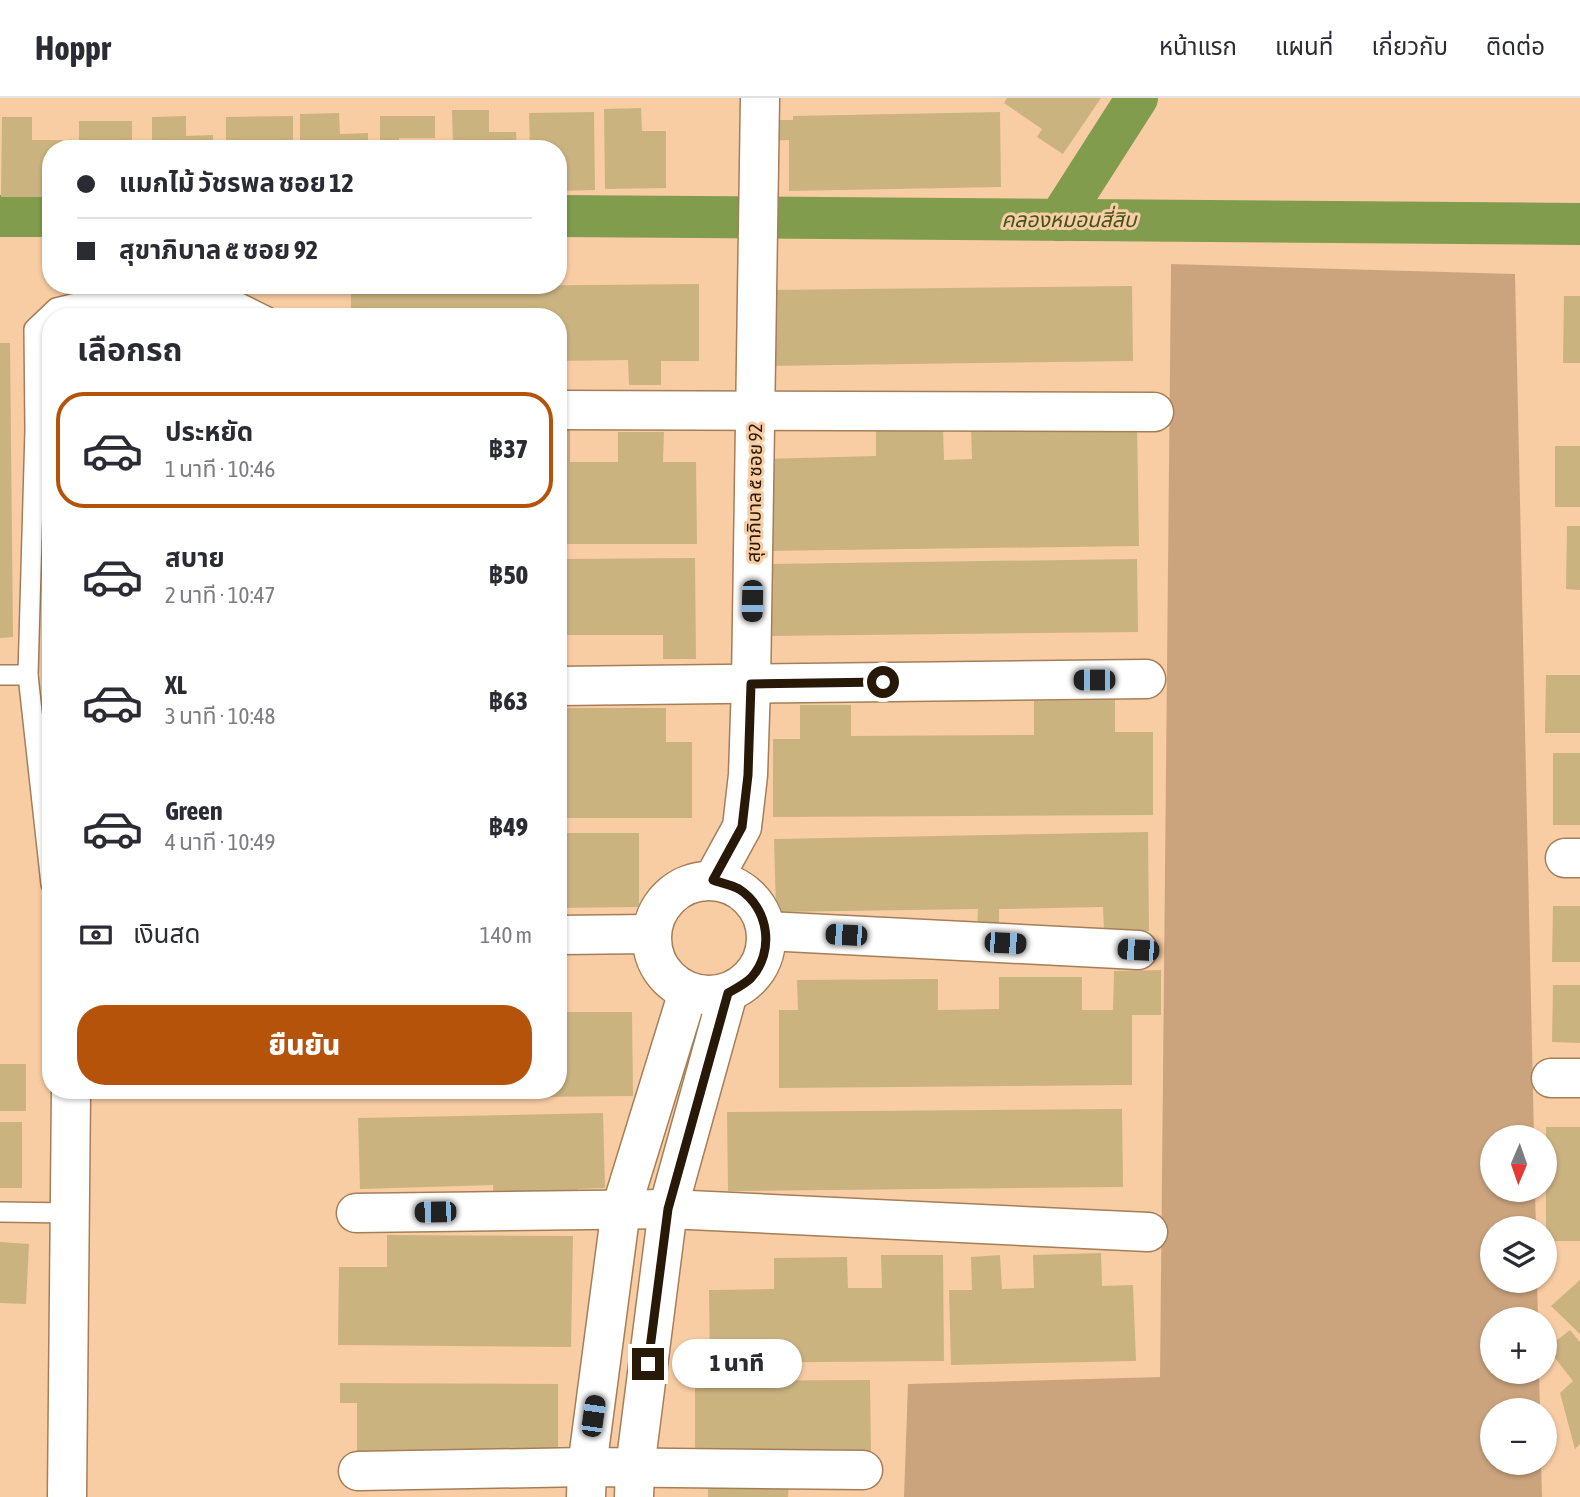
<!DOCTYPE html>
<html lang="th">
<head>
<meta charset="utf-8">
<style>
	body { margin:0; font-family:"Asap Condensed","Noto Sans Thai",sans-serif; background:#f2f2f3; color:#2b2b33; height:100vh; display:flex; flex-direction:column; font-size:26px; white-space:nowrap }
	* { box-sizing:border-box; margin:0 }
	p { font-size:23px; color:#7c7c81 }
	.icon { flex:none; width:38px; height:38px; fill:none; stroke:currentColor; stroke-width:2; stroke-linecap:round; stroke-linejoin:round }
	.map { position:relative; flex:1; overflow:hidden }
	.drawer { position:absolute; left:42px; top:210px; width:525px; height:791px; display:flex; flex-direction:column; background:#fff; border-radius:28px; box-shadow:0 2px 5px #0004 }
	.drawer>* { flex:none }
	.banner { position:absolute; left:42px; top:42px; width:525px; height:154px; border-radius:28px; box-shadow:0 2px 5px #0004; display:grid; align-content:center; height:154px; padding:0 35px; background:#fff }
	.needle { width:46px; rotate:182deg }
	.buttons { position:absolute; left:1480px; top:1027px; display:grid; gap:14px }
	.buttons a { display:grid; place-items:center; width:77px; height:77px; border-radius:50%; background:#fff; box-shadow:0 2px 5px #0004; font-size:35px }
	.end { position:absolute; width:32px; height:32px; margin:-16px; border:9px solid #271808; background:#fff; box-shadow:0 0 0 4px #fff }
	.from { border-radius:50% }
	.bubble { position:absolute; height:49px; border-radius:24px; background:#fff; box-shadow:0 2px 5px #0004; font-size:23px; font-weight:800; line-height:49px; text-align:center }
	.car { position:absolute; width:21px; height:42px; margin:-21px -10px; border-radius:9px; box-shadow:0 0 5px 2px #0007; background:linear-gradient(#222 24%,#8ab4d8 0 40%,#222 0 76%,#8ab4d8 0 86%,#222 0) }
	.banner b { display:flex; align-items:center; gap:24px; height:66px; font-size:26px }
	.banner b+b { border-top:2px solid #e1e1e2 }
	.banner i { width:18px; height:18px; background:#2b2b33 }
	ul { padding:0; list-style:none }
	li { display:flex; align-items:center; gap:21px; height:116px; margin:0 14px 10px; padding:0 21px; border:4px solid transparent; border-radius:28px }
	li div { flex:1 }
	li b { display:block; font-size:26px }
	li em { font-style:normal; font-weight:800 }
	li.current { border-color:#b45309 }
	li>.icon { width:63px; height:63px; stroke-width:1.5 }
	h2 { padding:0 35px; font-size:32px; line-height:84px }
	.pay { display:flex; align-items:center; gap:18px; height:77px; padding:0 35px; font-size:26px }
	.pay p { margin-inline-start:auto }
	.action { display:flex; gap:14px; margin-top:auto; padding:14px 35px }
	.action a { flex:1; height:80px; border-radius:28px; background:#b45309; color:#fff; font-size:28px; font-weight:800; line-height:80px; text-align:center }
	header { display:flex; align-items:center; gap:42px; box-sizing:border-box; height:98px; padding:0 35px; background:#fff; border-bottom:2px solid #e1e1e2 }
	header strong { font-size:33px }
	nav { display:flex; gap:38px; margin-inline-start:auto; font-size:24px }
	.map>svg:first-child { display:block }
</style>
</head>
<body>
<header>
<strong>Hoppr</strong>
<nav><a>หน้าแรก</a><a>แผนที่</a><a>เกี่ยวกับ</a><a>ติดต่อ</a></nav>
</header>
<div class="map">
<svg width="1580" height="1399" viewBox="0 0 1580 1399">
	<rect width="100%" height="100%" fill="#f8cda4"/>
	<!-- green -->
	<path fill="#cba47e" d="M 1171,166 L 1515,176 L 1534,1039 L 1493,1040 L 1493,1092 L 1535,1092 L 1536,1130 L 1493,1130 L 1493,1183 L 1537,1183 L 1538,1221 L 1493,1222 L 1493,1274 L 1539,1274 L 1540,1312 L 1493,1312 L 1493,1365 L 1541,1365 L 1542,1399 L 904,1399 L 908,1286 L 1160,1279 Z"/>
	<g fill="none" stroke-linecap="round" stroke-linejoin="round">
		<!-- canal -->
		<g stroke="#809c4c" stroke-width="42">
			<path d="M 0,118 L 51,118"/>
			<path d="M 558,118 L 1580,126"/>
			<path d="M 1059,122 L 1137,0"/>
		</g>
	</g>
	<!-- building -->
	<g fill="#cbb380">
		<path d="M 1007,0 L 1101,0 L 1063,56 L 1037,39 L 1042,31 L 1004,5 Z"/>
		<path d="M 641,10 L 642,33 L 666,33 L 666,90 L 605,91 L 604,11 Z"/>
		<path d="M 452,12 L 489,12 L 489,34 L 516,34 L 517,51 L 453,51 Z"/>
		<path d="M 594,14 L 595,92 L 558,93 L 558,51 L 530,51 L 529,15 Z"/>
		<path d="M 1000,14 L 1001,89 L 789,93 L 789,42 L 764,43 L 763,22 L 793,22 L 793,18 Z"/>
		<path d="M 339,15 L 340,36 L 368,35 L 368,51 L 300,51 L 300,16 Z"/>
		<path d="M 186,18 L 186,38 L 213,37 L 213,51 L 152,51 L 152,19 Z"/>
		<path d="M 293,18 L 293,51 L 226,51 L 226,19 Z"/>
		<path d="M 380,18 L 435,18 L 435,40 L 399,40 L 399,51 L 380,51 Z"/>
		<path d="M 2,19 L 32,19 L 32,42 L 62,42 L 62,51 L 51,51 L 51,99 L 1,99 Z"/>
		<path d="M 79,23 L 132,23 L 132,44 L 100,44 L 100,51 L 79,51 Z"/>
		<path d="M 699,186 L 699,263 L 661,263 L 661,287 L 629,287 L 628,262 L 558,263 L 558,219 L 351,219 L 351,189 Z"/>
		<path d="M 1132,188 L 1133,263 L 767,268 L 766,192 Z"/>
		<path d="M 1564,198 L 1580,198 L 1580,265 L 1563,265 Z"/>
		<path d="M 0,245 L 10,245 L 13,539 L 0,540 Z"/>
		<path d="M 1137,326 L 1139,448 L 764,453 L 763,361 L 876,358 L 876,331 L 943,330 L 944,362 L 972,361 L 971,329 Z"/>
		<path d="M 558,330 L 570,330 L 570,364 L 618,364 L 618,334 L 664,334 L 663,364 L 696,364 L 697,446 L 558,446 Z"/>
		<rect x="1555" y="348" width="25" height="61"/>
		<path d="M 1567,428 L 1580,428 L 1580,492 L 1566,491 Z"/>
		<path d="M 695,460 L 696,561 L 663,561 L 663,537 L 558,537 L 558,461 Z"/>
		<path d="M 1137,461 L 1138,534 L 770,538 L 769,466 Z"/>
		<path d="M 1546,577 L 1580,577 L 1580,635 L 1545,635 Z"/>
		<path d="M 1115,602 L 1115,634 L 1153,634 L 1153,717 L 773,719 L 773,641 L 800,641 L 800,607 L 851,607 L 851,638 L 1034,637 L 1034,603 Z"/>
		<path d="M 558,610 L 666,610 L 666,644 L 692,644 L 692,720 L 558,720 Z"/>
		<rect x="1553" y="655" width="27" height="72"/>
		<path d="M 1148,734 L 1149,833 L 1104,834 L 1103,809 L 999,811 L 999,831 L 977,832 L 978,811 L 776,814 L 774,741 Z"/>
		<path d="M 558,735 L 639,735 L 639,809 L 558,810 Z"/>
		<path d="M 1553,808 L 1580,808 L 1580,864 L 1552,864 Z"/>
		<path d="M 1161,872 L 1161,917 L 1132,917 L 1132,987 L 779,990 L 779,912 L 798,912 L 797,882 L 938,881 L 938,912 L 999,911 L 999,879 L 1082,879 L 1082,912 L 1113,912 L 1114,873 Z"/>
		<path d="M 1553,887 L 1580,887 L 1580,945 L 1552,944 Z"/>
		<path d="M 558,914 L 632,914 L 633,998 L 348,1001 L 348,992 L 558,992 Z"/>
		<rect x="0" y="966" width="26" height="47"/>
		<rect x="92" y="992" width="21" height="6"/>
		<path d="M 1122,1011 L 1123,1089 L 728,1093 L 727,1014 Z"/>
		<path d="M 603,1015 L 605,1090 L 577,1091 L 577,1109 L 494,1111 L 493,1087 L 360,1091 L 358,1020 Z"/>
		<rect x="0" y="1024" width="22" height="66"/>
		<rect x="1546" y="1029" width="34" height="114"/>
		<path d="M 387,1137 L 573,1138 L 571,1249 L 338,1247 L 339,1169 L 387,1169 Z"/>
		<path d="M 0,1144 L 29,1146 L 26,1206 L 0,1205 Z"/>
		<path d="M 1101,1155 L 1102,1188 L 1133,1187 L 1136,1263 L 951,1267 L 949,1192 L 972,1192 L 971,1159 L 1000,1157 L 1002,1191 L 1034,1190 L 1033,1157 Z"/>
		<path d="M 881,1157 L 943,1157 L 944,1263 L 710,1265 L 709,1192 L 774,1191 L 774,1160 L 847,1159 L 848,1190 L 882,1190 Z"/>
		<path d="M 1580,1182 L 1580,1236 L 1551,1208 Z"/>
		<path d="M 1570,1232 L 1580,1244 L 1580,1346 L 1575,1351 L 1560,1295 L 1573,1283 L 1547,1250 Z"/>
		<path d="M 870,1282 L 871,1356 L 695,1357 L 695,1283 Z"/>
		<path d="M 340,1285 L 558,1286 L 558,1360 L 357,1359 L 357,1305 L 340,1305 Z"/>
		<path d="M 708,1387 L 789,1388 L 788,1399 L 708,1399 Z"/>
	</g>
	<g fill="none" stroke-linecap="round" stroke-linejoin="round">
		<defs>
			<g id="service">
				<path d="M 0,577 L 28,577"/>
				<path d="M 51,786 L 28,577 L 35,332 L 34,231 L 56,210 L 89,202 L 166,201 L 238,204 L 268,219"/>
				<path d="M 0,1114 L 69,1115"/>
			</g>
			<g id="minor">
				<path d="M 558,312 L 1154,314"/>
				<path d="M 558,588 L 1146,581"/>
				<path d="M 1565,760 L 1580,760"/>
				<path d="M 713,782 L 742,729 L 748,677 L 751,586 L 760,0"/>
				<circle cx="709" cy="840" r="57"/>
				<path d="M 767,833 L 1138,852"/>
				<path d="M 558,837 L 651,836"/>
				<path d="M 1551,980 L 1580,980"/>
				<path d="M 356,1115 L 668,1111 L 1148,1134"/>
				<path d="M 358,1373 L 587,1369 L 863,1372"/>
				<path d="M 67,1399 L 71,992"/>
				<path d="M 586,1399 L 587,1369 L 621,1111 L 688,894"/>
				<path d="M 634,1399 L 635,1370 L 668,1111 L 728,895"/>
			</g>
		</defs>
		<!-- service casing -->
		<use href="#service" stroke="#a57e57" stroke-width="22"/>
		<!-- minor casing -->
		<use href="#minor" stroke="#a57e57" stroke-width="41"/>
		<!-- service -->
		<use href="#service" stroke="#fff" stroke-width="19"/>
		<!-- minor -->
		<use href="#minor" stroke="#fff" stroke-width="38"/>
	</g>
	<g fill="none" stroke-linecap="round" stroke-linejoin="round">
		<!-- route -->
		<path stroke="#271808" stroke-width="9" d="M 648,1266 L 668,1111 L 728,895 C 735,891 745,886 751,880 C 775,854 769,810 739,791 C 732,787 721,785 713,782 L 742,729 L 748,677 L 751,586 L 883,584"/>
	</g>
	<g text-anchor="middle" stroke-width="6" stroke-linejoin="round" paint-order="stroke">
		<!-- street labels -->
		<g font-size="19" fill="#271808" stroke="#f8cda4">
			<text transform="translate(754 395) rotate(-89)" y="7">สุขาภิบาล ๕ ซอย 92</text>
		</g>
		<!-- water labels -->
		<g font-size="21" font-style="italic" fill="#41541a" stroke="#f8cda4">
			<text x="1069" y="129">คลองหมอนสี่สิบ</text>
		</g>
	</g>
</svg>
<div class="buttons">
<a><svg class="needle" viewBox="-14 -14 28 28"><path d="M0-13l5 13h-10z" fill="#e53935"/><path d="M0 13l5-13h-10z" fill="#7c7c81"/></svg></a>
<a><svg class="icon" aria-label="layers" viewBox="0 0 24 24"><path d="M12 4l9 5-9 5-9-5zM3 14l9 5 9-5"/></svg></a>
<a>+</a>
<a>−</a>
</div>
<i class="end from" style="left:883px;top:584px"></i>
<i class="end" style="left:648px;top:1266px"></i>
<div class="bubble" style="left:672px;top:1241px;width:130px">1 นาที</div>
<i class="car" style="left:752px;top:503px;rotate:181deg"></i>
<i class="car" style="left:1094px;top:582px;rotate:270deg"></i>
<i class="car" style="left:846px;top:837px;rotate:273deg"></i>
<i class="car" style="left:1005px;top:845px;rotate:93deg"></i>
<i class="car" style="left:1138px;top:852px;rotate:273deg"></i>
<i class="car" style="left:435px;top:1114px;rotate:269deg"></i>
<i class="car" style="left:593px;top:1318px;rotate:8deg"></i>
<div class="banner">
<b><i class="from"></i>แมกไม้ วัชรพล ซอย 12</b>
<b><i></i>สุขาภิบาล ๕ ซอย 92</b>
</div>
<section class="drawer">
<h2>เลือกรถ</h2>
<ul>
<li class="current"><svg class="icon" aria-label="car" viewBox="0 0 24 24"><path d="M5 17H2v-5l4-1 3-4h7l3 4 3 1v5h-3M9 17h6M6 11h13"/><circle cx="7" cy="17" r="2"/><circle cx="17" cy="17" r="2"/></svg><div><b>ประหยัด</b><p>1 นาที · 10:46</p></div><em>฿37</em></li>
<li><svg class="icon" aria-label="car" viewBox="0 0 24 24"><path d="M5 17H2v-5l4-1 3-4h7l3 4 3 1v5h-3M9 17h6M6 11h13"/><circle cx="7" cy="17" r="2"/><circle cx="17" cy="17" r="2"/></svg><div><b>สบาย</b><p>2 นาที · 10:47</p></div><em>฿50</em></li>
<li><svg class="icon" aria-label="car" viewBox="0 0 24 24"><path d="M5 17H2v-5l4-1 3-4h7l3 4 3 1v5h-3M9 17h6M6 11h13"/><circle cx="7" cy="17" r="2"/><circle cx="17" cy="17" r="2"/></svg><div><b>XL</b><p>3 นาที · 10:48</p></div><em>฿63</em></li>
<li><svg class="icon" aria-label="car" viewBox="0 0 24 24"><path d="M5 17H2v-5l4-1 3-4h7l3 4 3 1v5h-3M9 17h6M6 11h13"/><circle cx="7" cy="17" r="2"/><circle cx="17" cy="17" r="2"/></svg><div><b>Green</b><p>4 นาที · 10:49</p></div><em>฿49</em></li>
</ul>
<div class="pay"><svg class="icon" aria-label="cash" viewBox="0 0 24 24"><path d="M3 7h18v10H3z"/><circle cx="12" cy="12" r="2"/></svg>เงินสด<p>140 m</p></div>
<div class="action"><a>ยืนยัน</a></div>
</section>
</div>
</body>
</html>
